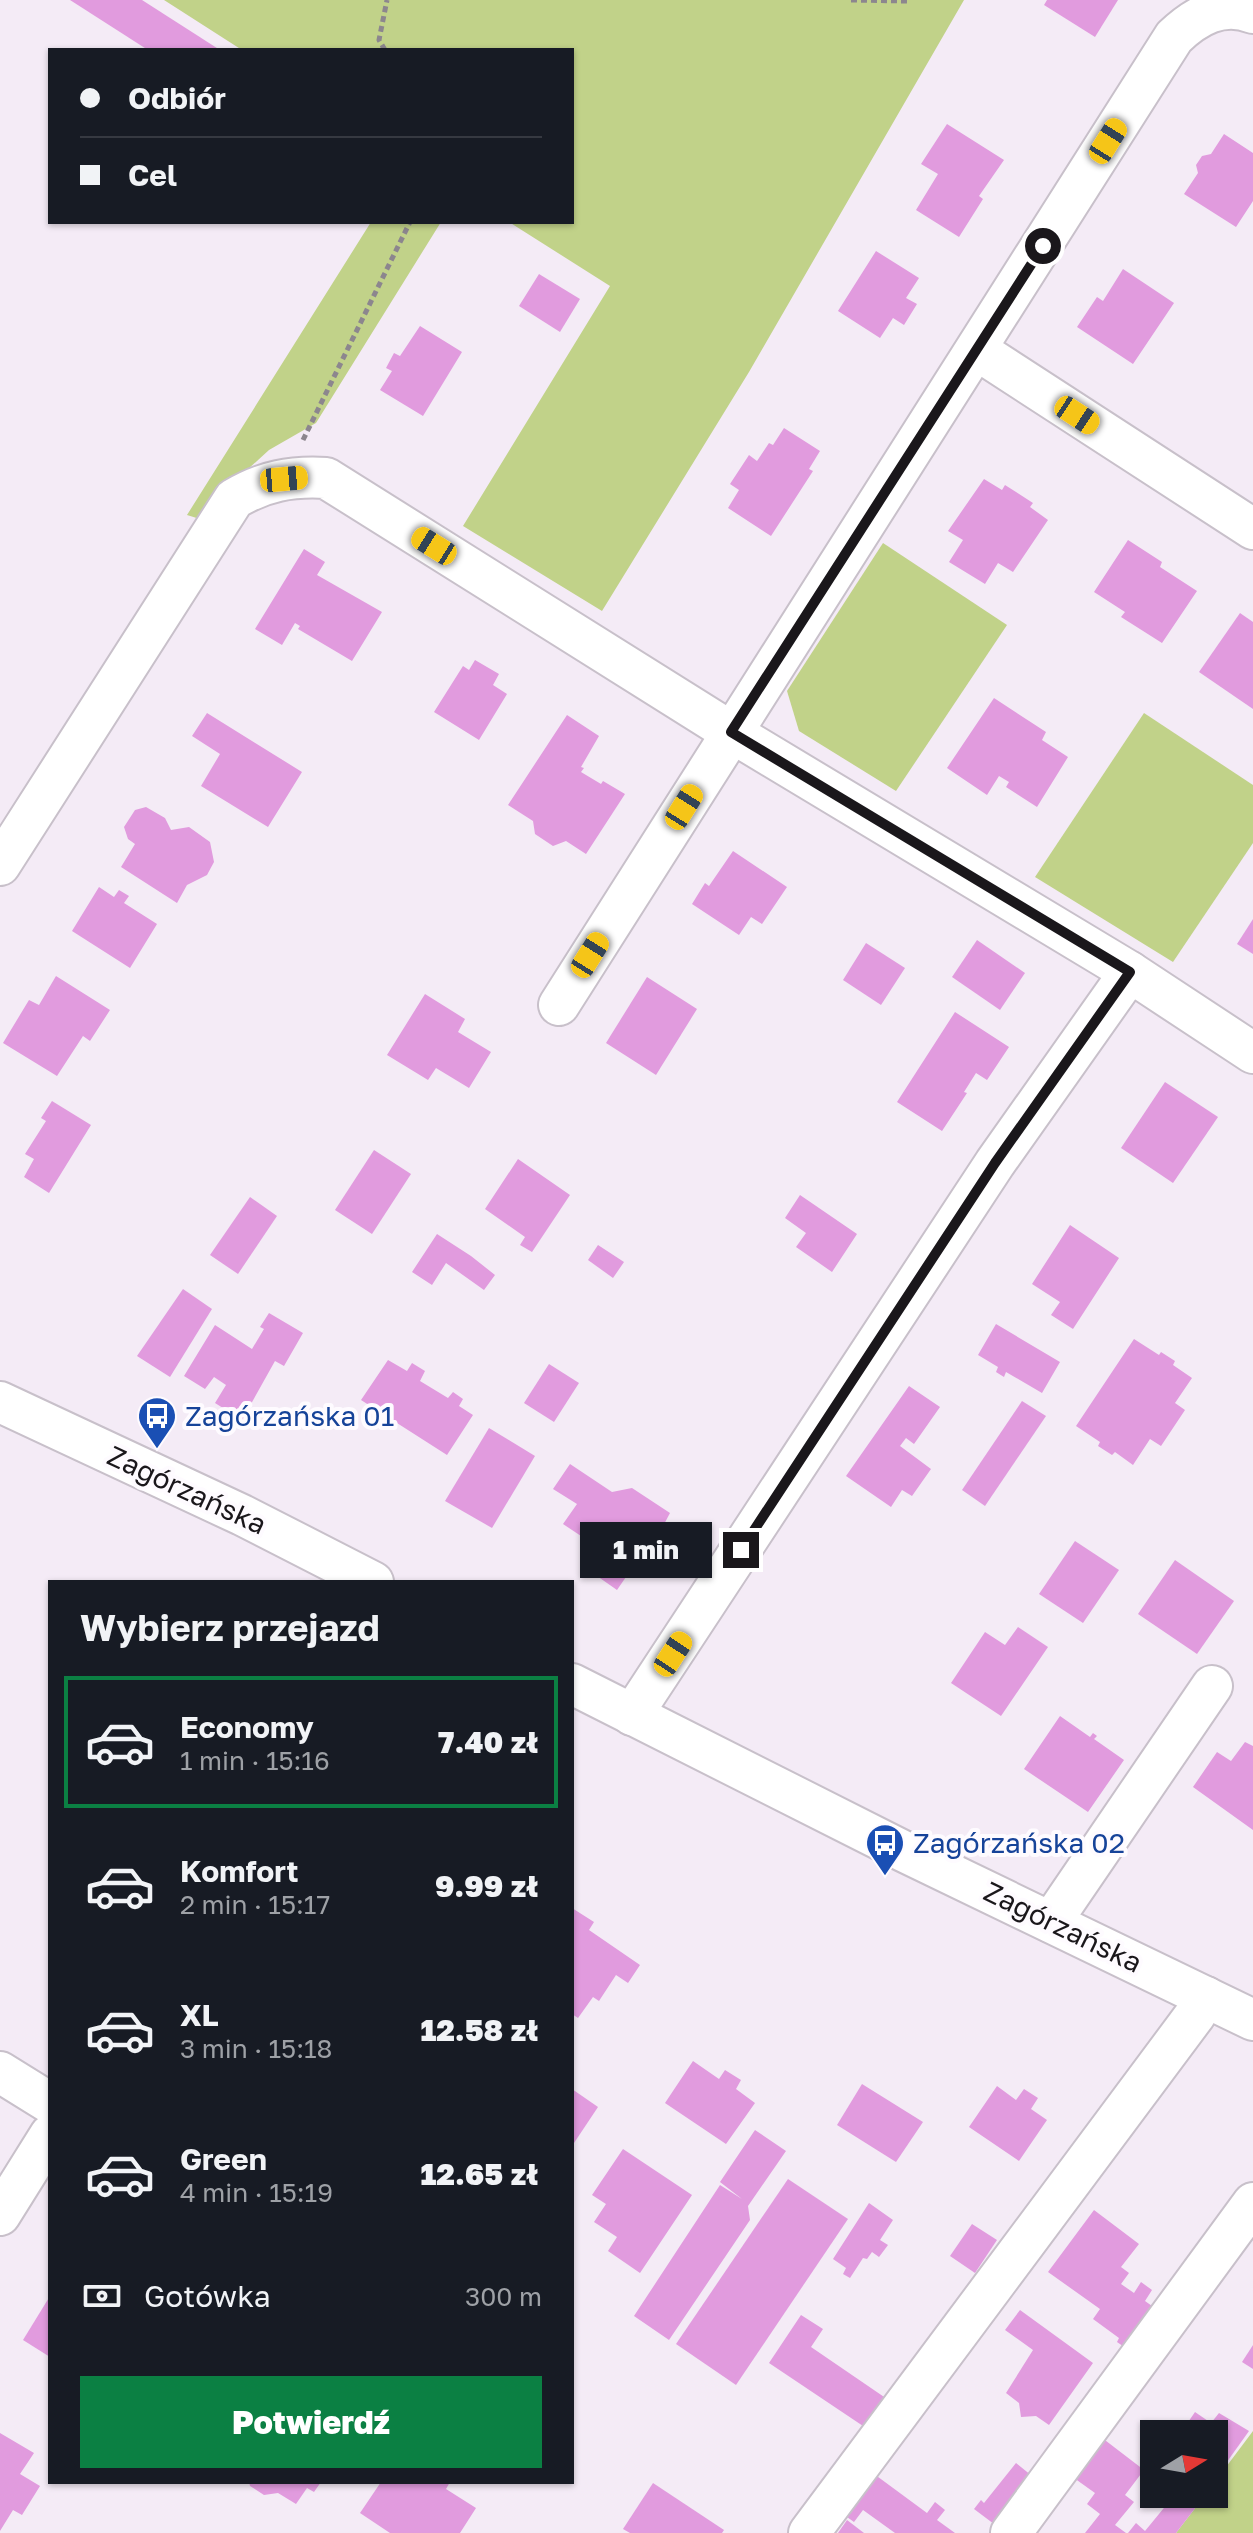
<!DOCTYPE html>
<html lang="pl">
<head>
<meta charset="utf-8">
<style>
	body { margin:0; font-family:"Golos Text",sans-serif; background:#242831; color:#f1f3f6; height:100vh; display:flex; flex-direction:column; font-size:30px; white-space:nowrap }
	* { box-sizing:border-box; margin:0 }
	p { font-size:26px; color:#9ea1a6 }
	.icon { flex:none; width:44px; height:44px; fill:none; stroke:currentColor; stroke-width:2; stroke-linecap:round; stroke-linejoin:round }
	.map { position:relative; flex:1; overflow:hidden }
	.drawer { position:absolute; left:48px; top:1580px; width:526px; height:904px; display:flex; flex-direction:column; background:#171b24; border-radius:0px; box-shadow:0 2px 6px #0004 }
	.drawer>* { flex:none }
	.guide { position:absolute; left:48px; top:48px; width:526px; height:176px; border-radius:0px; box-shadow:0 2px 6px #0004; display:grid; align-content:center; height:176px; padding:0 32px; background:#171b24 }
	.needle { width:52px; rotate:79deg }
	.buttons { position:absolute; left:1140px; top:2420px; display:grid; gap:16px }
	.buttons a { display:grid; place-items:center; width:88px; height:88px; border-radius:0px; background:#171b24; box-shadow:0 2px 6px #0004; font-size:40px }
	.end { position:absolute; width:36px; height:36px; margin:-18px; border:10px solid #1a171b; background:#fff; box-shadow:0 0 0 4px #fff }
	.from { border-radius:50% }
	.bubble { position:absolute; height:56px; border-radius:0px; background:#171b24; box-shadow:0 2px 6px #0004; font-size:26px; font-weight:800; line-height:56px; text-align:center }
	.car { position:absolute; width:24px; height:48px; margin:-24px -12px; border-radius:10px; box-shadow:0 0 6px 2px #0007; background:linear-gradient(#f5c518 24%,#345 0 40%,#f5c518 0 76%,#345 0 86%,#f5c518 0) }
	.guide b { display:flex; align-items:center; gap:28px; height:76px; font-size:30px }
	.guide b+b { border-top:2px solid #363941 }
	.guide i { width:20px; height:20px; background:#f1f3f6 }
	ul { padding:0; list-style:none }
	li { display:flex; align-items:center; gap:24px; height:132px; margin:0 16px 12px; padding:0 16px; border:4px solid transparent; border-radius:0px }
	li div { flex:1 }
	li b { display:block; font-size:30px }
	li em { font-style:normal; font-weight:800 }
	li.on { border-color:#0b8043 }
	li>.icon { width:72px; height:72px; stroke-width:1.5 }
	h2 { padding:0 32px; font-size:36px; line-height:96px }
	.pay { display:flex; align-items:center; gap:20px; height:88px; padding:0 32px; font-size:30px }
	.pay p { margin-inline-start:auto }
	.primary-button { display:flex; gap:16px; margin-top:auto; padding:16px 32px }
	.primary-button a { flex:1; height:92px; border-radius:0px; background:#0b8043; color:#fff; font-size:32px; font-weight:800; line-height:92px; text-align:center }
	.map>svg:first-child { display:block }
</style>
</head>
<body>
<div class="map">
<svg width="1253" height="2533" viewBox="0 0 1253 2533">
	<rect width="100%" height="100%" fill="#f4ebf6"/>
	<!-- green -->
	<g fill="#c1d289">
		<path d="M 164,0 L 964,0 L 749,372 L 602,611 L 463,526 L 610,286 L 509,222 L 572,222 L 572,50 L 242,50 Z"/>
		<path d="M 371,222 L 441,222 L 316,423 L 269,450 L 223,492 L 203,520 L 187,515 Z"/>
		<path d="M 883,543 L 1007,625 L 896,791 L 799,731 L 787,691 Z"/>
		<path d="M 1144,713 L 1253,785 L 1253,843 L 1173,962 L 1035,877 Z"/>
		<path d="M 1253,2431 L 1253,2533 L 1176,2533 L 1206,2494 L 1214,2494 L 1214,2483 Z"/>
	</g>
	<!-- building -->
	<g fill="#e19bde">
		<path d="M 70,0 L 142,0 L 220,50 L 148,50 Z"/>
		<path d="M 1047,0 L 1118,0 L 1095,37 L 1044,5 Z"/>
		<path d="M 947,124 L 1004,160 L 979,196 L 983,199 L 959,237 L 916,210 L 938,174 L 921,164 Z"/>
		<path d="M 1224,134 L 1253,153 L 1253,201 L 1236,227 L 1184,194 L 1198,173 L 1196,165 L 1202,156 L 1211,154 Z"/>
		<path d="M 876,251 L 919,278 L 906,298 L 917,304 L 904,325 L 893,318 L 880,338 L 838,311 Z"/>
		<path d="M 1123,269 L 1174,303 L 1133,364 L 1077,327 L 1097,297 L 1103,301 Z"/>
		<path d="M 539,274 L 580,299 L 560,332 L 519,306 Z"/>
		<path d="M 420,326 L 462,352 L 423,416 L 380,390 L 392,371 L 386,368 L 394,353 L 400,356 Z"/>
		<path d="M 784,428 L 820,451 L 809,469 L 813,471 L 771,536 L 728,508 L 739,490 L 730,484 L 749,455 L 757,461 L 769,443 L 773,445 Z"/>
		<path d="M 984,479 L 1002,490 L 1005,485 L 1033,503 L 1030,507 L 1048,520 L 1013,572 L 998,563 L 985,584 L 949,562 L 963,540 L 948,531 Z"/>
		<path d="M 1128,540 L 1162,562 L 1160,567 L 1197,591 L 1162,643 L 1121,617 L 1125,612 L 1094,592 Z"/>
		<path d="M 304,549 L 325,562 L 317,575 L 382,612 L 352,661 L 298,629 L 300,626 L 295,623 L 282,645 L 255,629 Z"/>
		<path d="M 1240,613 L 1253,622 L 1253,709 L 1199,672 Z"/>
		<path d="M 475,660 L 499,674 L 493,685 L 507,694 L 479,740 L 434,712 L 463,666 L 469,670 Z"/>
		<path d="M 994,698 L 1046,732 L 1042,740 L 1068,757 L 1037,807 L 1006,787 L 1009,782 L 999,776 L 987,795 L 947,768 Z"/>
		<path d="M 207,713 L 302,772 L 268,827 L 201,786 L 220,754 L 192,736 Z"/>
		<path d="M 567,715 L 599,736 L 581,767 L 584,768 L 581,772 L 601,784 L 603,781 L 625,794 L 586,854 L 566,841 L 553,846 L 535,834 L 533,821 L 508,805 Z"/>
		<path d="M 146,807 L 165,818 L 171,830 L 189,827 L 210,842 L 214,862 L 207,875 L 187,885 L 177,903 L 121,867 L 135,844 L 128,839 L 124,827 L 135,810 Z"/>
		<path d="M 733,851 L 787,887 L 762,924 L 751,917 L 739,935 L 692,904 L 705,883 L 709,886 Z"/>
		<path d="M 99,887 L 114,897 L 119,890 L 129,896 L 124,903 L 157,924 L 130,968 L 72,931 Z"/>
		<path d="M 1253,919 L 1253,954 L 1237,944 Z"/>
		<path d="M 977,940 L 1025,973 L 1000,1010 L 952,977 Z"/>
		<path d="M 866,943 L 905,968 L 881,1005 L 843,980 Z"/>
		<path d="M 56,976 L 110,1010 L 90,1041 L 83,1036 L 57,1076 L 3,1043 L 29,1000 L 39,1005 Z"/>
		<path d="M 647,977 L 697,1009 L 656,1075 L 606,1043 Z"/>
		<path d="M 425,994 L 465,1019 L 458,1032 L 491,1052 L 469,1088 L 436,1068 L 428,1080 L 387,1055 Z"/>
		<path d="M 955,1012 L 1009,1047 L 987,1080 L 976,1073 L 964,1092 L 967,1093 L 942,1131 L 897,1102 Z"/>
		<path d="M 1165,1082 L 1218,1117 L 1173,1183 L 1121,1148 Z"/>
		<path d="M 52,1101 L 91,1125 L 49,1193 L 24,1177 L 34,1159 L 25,1154 L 46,1121 L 41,1118 Z"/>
		<path d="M 374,1150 L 411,1174 L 372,1234 L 335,1210 Z"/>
		<path d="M 518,1159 L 570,1195 L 532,1252 L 520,1245 L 525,1237 L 485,1209 Z"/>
		<path d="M 800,1195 L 857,1234 L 832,1272 L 796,1247 L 806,1233 L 785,1218 Z"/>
		<path d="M 250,1197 L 277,1216 L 238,1274 L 210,1255 Z"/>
		<path d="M 1070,1225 L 1119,1258 L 1073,1329 L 1051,1315 L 1060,1302 L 1032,1284 Z"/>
		<path d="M 437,1234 L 471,1256 L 495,1275 L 484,1290 L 446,1263 L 432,1285 L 412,1272 Z"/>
		<path d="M 598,1245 L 624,1262 L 613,1278 L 588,1260 Z"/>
		<path d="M 183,1289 L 212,1309 L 170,1377 L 137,1356 Z"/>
		<path d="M 269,1313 L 303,1333 L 284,1366 L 275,1361 L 242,1420 L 215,1403 L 226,1385 L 214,1377 L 205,1389 L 184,1376 L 215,1325 L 252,1349 L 264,1329 L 260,1327 Z"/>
		<path d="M 996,1324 L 1060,1362 L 1042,1393 L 1006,1372 L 1004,1377 L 996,1372 L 998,1367 L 978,1355 Z"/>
		<path d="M 1134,1339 L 1159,1355 L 1161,1352 L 1175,1361 L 1173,1365 L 1192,1378 L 1175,1403 L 1185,1410 L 1161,1446 L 1150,1439 L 1133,1465 L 1115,1452 L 1112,1455 L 1098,1446 L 1100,1442 L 1076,1426 Z"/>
		<path d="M 388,1360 L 407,1371 L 412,1363 L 425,1371 L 420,1381 L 448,1398 L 453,1392 L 463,1399 L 459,1406 L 473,1415 L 447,1455 L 361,1400 Z"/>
		<path d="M 549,1364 L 579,1383 L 554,1422 L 524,1403 Z"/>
		<path d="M 909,1386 L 940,1407 L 914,1444 L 906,1438 L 900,1446 L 931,1469 L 912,1496 L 902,1490 L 891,1507 L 846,1476 Z"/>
		<path d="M 1022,1401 L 1046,1416 L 985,1506 L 962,1490 Z"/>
		<path d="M 489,1428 L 535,1456 L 492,1528 L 445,1501 Z"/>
		<path d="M 570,1464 L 612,1492 L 632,1488 L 670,1513 L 653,1545 L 650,1542 L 617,1590 L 587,1569 L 604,1543 L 594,1536 L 590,1542 L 563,1524 L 577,1504 L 553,1489 Z"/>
		<path d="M 1075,1541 L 1119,1570 L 1083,1623 L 1039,1594 Z"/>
		<path d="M 1175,1560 L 1234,1601 L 1197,1654 L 1138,1614 Z"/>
		<path d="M 1018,1627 L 1048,1647 L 1001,1716 L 951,1683 L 985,1632 L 1005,1645 Z"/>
		<path d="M 1060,1716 L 1090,1737 L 1093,1733 L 1097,1736 L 1094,1739 L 1124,1760 L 1088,1812 L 1024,1769 Z"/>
		<path d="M 1245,1742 L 1253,1746 L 1253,1830 L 1193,1787 L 1217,1752 L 1231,1761 Z"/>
		<path d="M 572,1908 L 594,1922 L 589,1930 L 640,1965 L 628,1983 L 616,1975 L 599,2001 L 593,1997 L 578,2018 L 572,2014 Z"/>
		<path d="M 693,2061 L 719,2079 L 725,2070 L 741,2080 L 736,2089 L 755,2103 L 726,2144 L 665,2103 Z"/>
		<path d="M 862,2084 L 923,2122 L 896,2162 L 837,2125 Z"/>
		<path d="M 997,2086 L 1016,2100 L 1024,2089 L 1038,2098 L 1031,2109 L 1047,2120 L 1019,2161 L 969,2127 Z"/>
		<path d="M 572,2089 L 598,2107 L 572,2146 Z"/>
		<path d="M 755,2130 L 786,2151 L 748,2206 L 750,2220 L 669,2340 L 634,2316 L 720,2185 L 742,2199 L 720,2182 Z"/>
		<path d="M 623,2149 L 692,2195 L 640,2273 L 608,2251 L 617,2237 L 594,2222 L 606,2204 L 592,2195 Z"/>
		<path d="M 788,2179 L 848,2219 L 736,2385 L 676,2344 Z"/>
		<path d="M 869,2203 L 893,2220 L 880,2240 L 888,2245 L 879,2257 L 872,2252 L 867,2259 L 863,2258 L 850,2278 L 843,2274 L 846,2268 L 833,2259 Z"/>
		<path d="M 1094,2210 L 1139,2244 L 1121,2267 L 1129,2273 L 1121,2284 L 1134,2293 L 1141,2282 L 1152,2290 L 1145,2301 L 1159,2311 L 1130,2351 L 1117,2342 L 1119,2338 L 1093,2319 L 1100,2309 L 1048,2272 Z"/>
		<path d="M 972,2224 L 997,2240 L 975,2273 L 950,2256 Z"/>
		<path d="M 50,2296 L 50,2357 L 23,2340 Z"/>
		<path d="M 1020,2310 L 1093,2363 L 1049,2425 L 1036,2416 L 1021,2417 L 1019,2403 L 1006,2393 L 1033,2350 L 1005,2330 Z"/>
		<path d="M 801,2315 L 823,2329 L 811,2347 L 890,2401 L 869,2430 L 769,2363 Z"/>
		<path d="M 1253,2345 L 1253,2369 L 1242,2362 Z"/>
		<path d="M 1195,2412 L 1211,2423 L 1219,2413 L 1249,2431 L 1214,2480 L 1214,2434 L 1180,2434 Z"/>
		<path d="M 0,2433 L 34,2453 L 20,2474 L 40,2486 L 22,2515 L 13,2510 L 0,2531 Z"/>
		<path d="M 1097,2434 L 1144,2470 L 1125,2495 L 1134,2502 L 1115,2525 L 1126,2533 L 1085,2533 L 1100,2514 L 1087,2504 L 1095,2493 L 1067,2473 Z"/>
		<path d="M 1016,2463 L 1037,2480 L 1002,2530 L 974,2509 L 981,2500 L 984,2503 Z"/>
		<path d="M 870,2471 L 927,2513 L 935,2502 L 945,2510 L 937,2520 L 955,2533 L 895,2533 L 863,2510 L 854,2522 L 840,2512 Z"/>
		<path d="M 249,2482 L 321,2482 L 314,2492 L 307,2488 L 296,2504 L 278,2493 L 264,2495 L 250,2486 Z"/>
		<path d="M 381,2482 L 450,2482 L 446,2489 L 476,2508 L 460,2533 L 390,2533 L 360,2513 Z"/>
		<path d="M 653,2483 L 724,2530 L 722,2533 L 630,2533 L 623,2529 Z"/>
		<path d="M 1167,2494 L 1198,2494 L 1203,2498 L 1176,2533 L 1128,2533 L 1136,2523 L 1145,2531 L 1168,2503 L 1163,2499 Z"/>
		<path d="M 847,2520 L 864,2533 L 838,2533 Z"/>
	</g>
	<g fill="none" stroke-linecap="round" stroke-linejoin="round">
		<defs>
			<g id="minor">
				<path d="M 977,350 L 1253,529"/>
				<path d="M 0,865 L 234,499 C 264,481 291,476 326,478 L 731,732 L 1130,972 L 1253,1053"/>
				<path d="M 559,1005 L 1174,37 C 1196,16 1222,1 1253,13"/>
				<path d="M 0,1402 L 242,1515 L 373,1582"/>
				<path d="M 572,1684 L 905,1852 L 1253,2020"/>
				<path d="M 632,1715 L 995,1163 L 1130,972"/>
				<path d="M 1051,1922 L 1212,1686"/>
				<path d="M 0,2072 L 50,2103"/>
				<path d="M 0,2215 L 50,2135"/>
				<path d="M 809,2533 L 1195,2015 L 1206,1997"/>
				<path d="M 1011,2533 L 1253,2203"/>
			</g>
		</defs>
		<!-- minor casing -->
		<use href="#minor" stroke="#c8c0ca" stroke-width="44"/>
		<!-- path -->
		<g stroke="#8c868e" stroke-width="5" stroke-dasharray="6 4" stroke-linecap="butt">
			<path d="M 851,0 L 907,1"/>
			<path d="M 385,50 L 379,40 L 387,0"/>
			<path d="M 303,440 L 410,222"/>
		</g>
		<!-- minor -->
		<use href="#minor" stroke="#fff" stroke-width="40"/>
	</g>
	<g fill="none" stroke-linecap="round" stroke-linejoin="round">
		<!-- route -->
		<path stroke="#1a171b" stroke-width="10" d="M 741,1550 L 995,1163 L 1130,972 L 731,732 L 1043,246"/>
	</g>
	<!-- icons -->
	<defs>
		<symbol id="bus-pin" viewBox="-11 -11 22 30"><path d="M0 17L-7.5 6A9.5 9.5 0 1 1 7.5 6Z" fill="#1a4fb4" stroke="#fefbff"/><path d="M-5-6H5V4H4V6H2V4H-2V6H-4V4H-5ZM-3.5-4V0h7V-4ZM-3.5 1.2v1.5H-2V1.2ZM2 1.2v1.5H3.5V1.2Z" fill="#fff"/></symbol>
	</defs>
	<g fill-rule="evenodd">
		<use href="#bus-pin" x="135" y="1394" width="44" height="60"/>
		<use href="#bus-pin" x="863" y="1821" width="44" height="60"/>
	</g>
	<g text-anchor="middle" stroke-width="8" stroke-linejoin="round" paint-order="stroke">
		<!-- transit labels -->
		<g font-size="28" fill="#164399" stroke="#fefbff" text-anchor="start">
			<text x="185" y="1426">Zagórzańska 01</text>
			<text x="913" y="1853">Zagórzańska 02</text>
		</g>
		<!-- street labels -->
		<g font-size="28" fill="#1a171b" stroke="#fefbff">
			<text transform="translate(187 1490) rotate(25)" y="10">Zagórzańska</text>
			<text transform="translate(1063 1927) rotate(26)" y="10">Zagórzańska</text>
		</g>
	</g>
</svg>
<div class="buttons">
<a><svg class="needle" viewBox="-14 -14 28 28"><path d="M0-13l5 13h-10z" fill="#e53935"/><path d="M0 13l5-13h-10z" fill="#9ea1a6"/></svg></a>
</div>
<i class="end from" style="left:1043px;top:246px"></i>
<i class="end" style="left:741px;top:1550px"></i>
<div class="bubble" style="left:580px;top:1522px;width:132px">1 min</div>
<i class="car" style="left:1108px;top:141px;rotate:32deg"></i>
<i class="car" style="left:1077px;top:415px;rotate:123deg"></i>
<i class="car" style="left:284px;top:479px;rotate:85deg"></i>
<i class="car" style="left:434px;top:546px;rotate:302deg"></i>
<i class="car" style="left:684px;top:807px;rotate:32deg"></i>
<i class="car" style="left:590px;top:955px;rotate:32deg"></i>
<i class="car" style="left:673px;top:1654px;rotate:33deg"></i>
<div class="guide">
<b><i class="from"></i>Odbiór</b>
<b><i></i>Cel</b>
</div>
<section class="drawer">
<h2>Wybierz przejazd</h2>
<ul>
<li class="on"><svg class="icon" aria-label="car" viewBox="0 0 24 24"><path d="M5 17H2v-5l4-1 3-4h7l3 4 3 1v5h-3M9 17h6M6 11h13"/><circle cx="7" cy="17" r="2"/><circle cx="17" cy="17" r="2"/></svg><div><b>Economy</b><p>1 min · 15:16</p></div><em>7.40 zł</em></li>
<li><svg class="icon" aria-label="car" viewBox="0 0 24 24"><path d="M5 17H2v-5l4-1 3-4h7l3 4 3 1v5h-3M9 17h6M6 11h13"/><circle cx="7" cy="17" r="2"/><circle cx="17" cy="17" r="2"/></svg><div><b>Komfort</b><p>2 min · 15:17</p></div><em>9.99 zł</em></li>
<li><svg class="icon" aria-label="car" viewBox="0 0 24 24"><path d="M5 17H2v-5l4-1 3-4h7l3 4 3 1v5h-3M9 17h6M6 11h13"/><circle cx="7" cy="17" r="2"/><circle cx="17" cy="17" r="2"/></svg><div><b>XL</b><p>3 min · 15:18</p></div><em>12.58 zł</em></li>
<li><svg class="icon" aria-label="car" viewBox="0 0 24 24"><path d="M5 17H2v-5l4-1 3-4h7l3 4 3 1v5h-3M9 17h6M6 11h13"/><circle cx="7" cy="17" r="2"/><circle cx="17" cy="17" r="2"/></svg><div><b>Green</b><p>4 min · 15:19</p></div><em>12.65 zł</em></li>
</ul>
<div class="pay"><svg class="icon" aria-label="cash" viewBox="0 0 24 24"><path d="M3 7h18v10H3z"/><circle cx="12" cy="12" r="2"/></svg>Gotówka<p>300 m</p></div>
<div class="primary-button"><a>Potwierdź</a></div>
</section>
</div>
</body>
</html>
